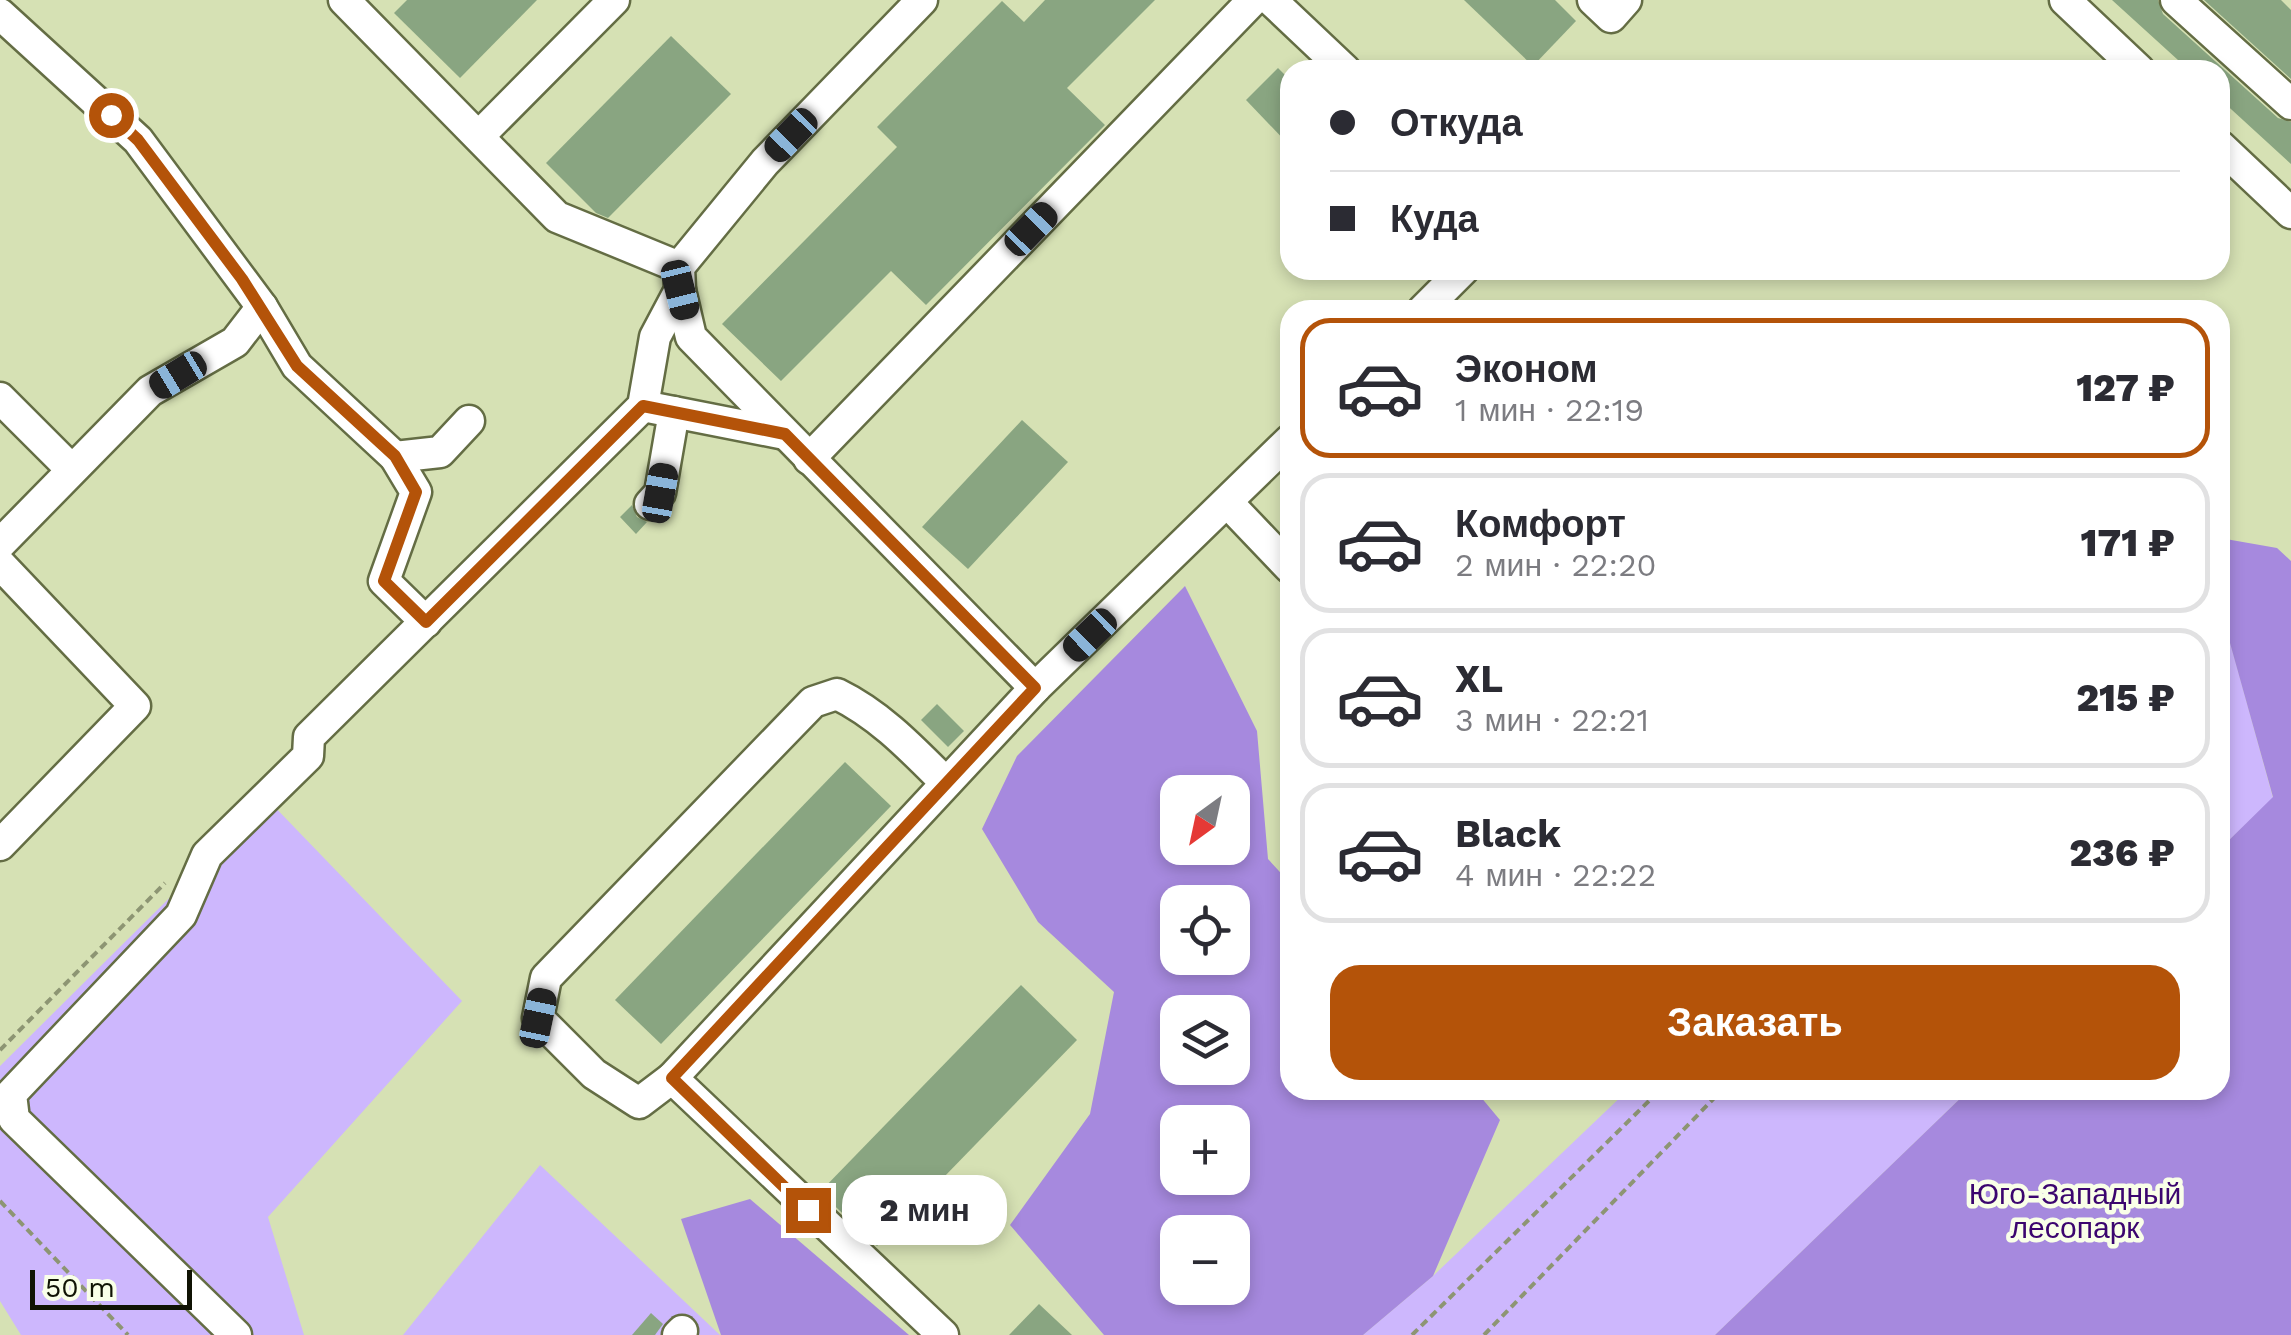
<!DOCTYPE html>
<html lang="ru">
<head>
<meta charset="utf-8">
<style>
	body { margin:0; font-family:"Work Sans",sans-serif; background:#f7f7f7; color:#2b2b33; height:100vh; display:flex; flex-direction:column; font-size:38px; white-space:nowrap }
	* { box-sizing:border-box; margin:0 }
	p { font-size:32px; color:#7c7c81 }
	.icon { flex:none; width:55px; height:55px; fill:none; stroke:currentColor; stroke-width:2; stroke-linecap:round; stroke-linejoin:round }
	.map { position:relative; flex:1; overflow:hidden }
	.side { position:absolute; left:1280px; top:300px; width:950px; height:800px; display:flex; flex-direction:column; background:#fff; border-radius:30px; box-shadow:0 5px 15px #0003 }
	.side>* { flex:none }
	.banner { position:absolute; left:1280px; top:60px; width:950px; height:220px; border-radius:30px; box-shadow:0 5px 15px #0003; display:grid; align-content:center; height:220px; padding:0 50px; background:#fff }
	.needle { width:65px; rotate:213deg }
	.fabs { position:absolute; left:1160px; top:775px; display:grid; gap:20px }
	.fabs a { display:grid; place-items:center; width:90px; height:90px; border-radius:20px; background:#fff; box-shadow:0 5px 15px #0003; font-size:50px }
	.scale { position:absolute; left:30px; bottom:25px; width:162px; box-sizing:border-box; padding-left:10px; border:5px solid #101304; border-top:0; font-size:28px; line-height:35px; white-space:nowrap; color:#101304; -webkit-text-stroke:8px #f9ffe8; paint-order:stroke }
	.end { position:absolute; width:45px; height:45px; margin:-22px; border:12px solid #b45309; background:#fff; box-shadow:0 0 0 5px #fff }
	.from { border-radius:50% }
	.bubble { position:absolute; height:70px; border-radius:30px; background:#fff; box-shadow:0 5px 15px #0003; font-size:32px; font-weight:800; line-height:70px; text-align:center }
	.car { position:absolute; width:30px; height:60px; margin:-30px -15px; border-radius:12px; box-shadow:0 0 8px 2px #0007; background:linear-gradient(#222 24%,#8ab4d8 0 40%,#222 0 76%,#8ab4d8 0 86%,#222 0) }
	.banner b { display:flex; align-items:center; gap:35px; height:95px; font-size:38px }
	.banner b+b { border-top:2px solid #e1e1e2 }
	.banner i { width:25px; height:25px; background:#2b2b33 }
	ul { padding:18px 0 0; list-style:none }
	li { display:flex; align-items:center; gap:30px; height:140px; margin:0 20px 15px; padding:0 30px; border:5px solid #e1e1e2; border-radius:30px }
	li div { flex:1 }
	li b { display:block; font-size:38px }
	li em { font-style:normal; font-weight:800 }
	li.active { border-color:#b45309 }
	li>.icon { width:90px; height:90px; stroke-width:1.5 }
	.button { display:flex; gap:20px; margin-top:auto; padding:20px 50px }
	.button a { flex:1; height:115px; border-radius:30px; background:#b45309; color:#fff; font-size:40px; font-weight:800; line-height:115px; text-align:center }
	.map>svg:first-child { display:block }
</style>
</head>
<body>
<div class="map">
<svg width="2291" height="1335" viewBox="0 0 2291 1335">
	<rect width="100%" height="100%" fill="#d6e1b4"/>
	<!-- green -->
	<g fill="#cdb7fd">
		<path d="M 2230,642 L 2273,798 L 2220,849 L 2220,644 Z"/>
		<path d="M 268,800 L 462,1001 L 268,1217 L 304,1335 L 21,1335 L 0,1301 L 0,1066 Z"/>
		<path d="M 1628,1090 L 1969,1090 L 1715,1335 L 1363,1335 L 1433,1276 Z"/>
		<path d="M 540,1165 L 720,1335 L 403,1335 Z"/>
	</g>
	<!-- forest -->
	<g fill="#a689de" fill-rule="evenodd">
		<path d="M 2220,538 L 2277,548 L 2291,561 L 2291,1335 L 1715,1335 L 1969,1090 L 2220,1090 L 2220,849 L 2273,797 L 2230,643 L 2220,643 Z"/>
		<path d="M 1185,586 L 1257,731 L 1268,859 L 1290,883 L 1290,1090 L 1475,1090 L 1500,1120 L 1433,1276 L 1363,1335 L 1104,1335 L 1010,1225 L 1090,1114 L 1114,992 L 1038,922 L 982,829 L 1017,756 ZM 1178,792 L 1232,792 L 1232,848 L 1178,848 ZM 1178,902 L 1232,902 L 1232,958 L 1178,958 ZM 1178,1012 L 1232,1012 L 1232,1068 L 1178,1068 ZM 1178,1122 L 1232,1122 L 1232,1178 L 1178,1178 ZM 1178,1232 L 1232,1232 L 1232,1288 L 1178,1288 Z"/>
		<path d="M 750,1199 L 909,1335 L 721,1335 L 681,1219 Z"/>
	</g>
	<!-- building -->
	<g fill="#89a581">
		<path d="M 407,0 L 537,0 L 460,78 L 394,13 Z"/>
		<path d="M 1045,0 L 1155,0 L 1067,88 L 1105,125 L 926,305 L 891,271 L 781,381 L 722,324 L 897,147 L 877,127 L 1002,1 L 1024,22 Z"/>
		<path d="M 1464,0 L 1555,0 L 1576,21 L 1533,66 Z"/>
		<path d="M 2112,0 L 2158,0 L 2163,14 L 2278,118 L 2291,122 L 2291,164 L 2220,99 L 2220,70 L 2189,70 Z"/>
		<path d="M 2204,0 L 2281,0 L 2291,10 L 2291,79 Z"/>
		<path d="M 671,36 L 731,94 L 608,218 L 596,213 L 546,163 Z"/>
		<path d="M 1278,68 L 1290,80 L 1290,146 L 1246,100 Z"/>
		<path d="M 1022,420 L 1068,462 L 968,569 L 922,527 Z"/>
		<path d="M 632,505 L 637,517 L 647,522 L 636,534 L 620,517 Z"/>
		<path d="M 937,704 L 964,731 L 948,747 L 921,720 Z"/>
		<path d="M 845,762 L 891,806 L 661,1044 L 615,1000 Z"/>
		<path d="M 1021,985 L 1077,1040 L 877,1246 L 820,1192 Z"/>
		<path d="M 1039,1304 L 1072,1335 L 1009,1335 Z"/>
		<path d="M 651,1313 L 663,1324 L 655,1335 L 632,1335 Z"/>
	</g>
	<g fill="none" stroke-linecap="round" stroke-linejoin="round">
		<defs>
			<g id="minor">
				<path d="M 344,0 L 557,217 L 679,267"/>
				<path d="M 1271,0 L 1345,70"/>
				<path d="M 1593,0 L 1611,17 L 1626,0"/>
				<path d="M 2065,0 L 2139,70"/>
				<path d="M 2176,0 L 2291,104"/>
				<path d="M 0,14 L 138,140 L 262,307 L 297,366 L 395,457 L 416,492 L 384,581 L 426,622"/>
				<path d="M 479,136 L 614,0"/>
				<path d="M 2220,146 L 2291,213"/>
				<path d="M 680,290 L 691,337 L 1035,688"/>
				<path d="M 1423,310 L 1463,270"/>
				<path d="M 0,398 L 70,468"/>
				<path d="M 643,406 L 785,434"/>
				<path d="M 395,457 L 440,452 L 469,421"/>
				<path d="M 809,459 L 1253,0"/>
				<path d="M 1227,502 L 1290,568"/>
				<path d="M 650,504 L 660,493 L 674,412"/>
				<path d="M 0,544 L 150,391 L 235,342 L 262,307"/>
				<path d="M 0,564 L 135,706 L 0,845"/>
				<path d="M 672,1078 L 639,1103 L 594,1074 L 538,1018 L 546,978 L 813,702 L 837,694 C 880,715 912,749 946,783"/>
				<path d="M 236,1335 L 14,1119 L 11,1094 L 181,915 L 207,855 L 308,756 L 309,737 L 643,406 L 655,337 L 680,290 L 679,267 L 765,162 L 922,0"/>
				<path d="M 678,1335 L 682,1331"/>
				<path d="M 943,1335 L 672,1078 L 1035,688 L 1290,440"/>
			</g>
		</defs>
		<!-- minor casing -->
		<use href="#minor" stroke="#646d44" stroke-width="35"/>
		<!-- path -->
		<g stroke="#8d9573" stroke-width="4" stroke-dasharray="8 5" stroke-linecap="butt">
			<path d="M 0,1050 L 165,883"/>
			<path d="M 0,1201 L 128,1335"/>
			<path d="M 1412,1335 L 1660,1090"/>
			<path d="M 1484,1335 L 1722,1090"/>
		</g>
		<!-- minor -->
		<use href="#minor" stroke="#fff" stroke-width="30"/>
	</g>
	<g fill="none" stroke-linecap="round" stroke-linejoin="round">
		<!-- route -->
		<path stroke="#b45309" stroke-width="12" d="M 111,115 L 138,140 L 242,279 L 297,366 L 395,456 L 416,492 L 384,581 L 426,622 L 643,406 L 785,434 L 1035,688 L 672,1078 L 808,1210"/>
	</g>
	<g text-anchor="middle" stroke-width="9" stroke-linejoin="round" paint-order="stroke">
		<!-- park labels -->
		<g font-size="30" fill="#3b056f" stroke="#f9ffe8">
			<text x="2075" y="1204">Юго-Западный<tspan x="2075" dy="34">лесопарк</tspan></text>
		</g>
	</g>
</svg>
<div class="fabs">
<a><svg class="needle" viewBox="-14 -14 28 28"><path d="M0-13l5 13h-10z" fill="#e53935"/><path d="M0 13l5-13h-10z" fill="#7c7c81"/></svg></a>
<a><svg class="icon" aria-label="locate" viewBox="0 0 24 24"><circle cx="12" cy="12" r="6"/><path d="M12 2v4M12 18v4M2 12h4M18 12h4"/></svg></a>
<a><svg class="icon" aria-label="layers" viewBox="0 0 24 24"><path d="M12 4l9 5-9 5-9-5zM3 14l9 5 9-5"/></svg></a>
<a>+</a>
<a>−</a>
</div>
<div class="scale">50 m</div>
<i class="end from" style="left:111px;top:115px"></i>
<i class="end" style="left:808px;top:1210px"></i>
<div class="bubble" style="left:842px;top:1175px;width:165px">2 мин</div>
<i class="car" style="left:791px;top:135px;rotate:224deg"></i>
<i class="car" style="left:1031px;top:229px;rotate:44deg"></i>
<i class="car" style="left:680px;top:290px;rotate:166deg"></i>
<i class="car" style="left:178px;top:375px;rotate:239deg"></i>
<i class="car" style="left:660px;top:493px;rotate:10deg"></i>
<i class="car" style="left:1090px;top:635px;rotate:226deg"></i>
<i class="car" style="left:538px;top:1018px;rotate:12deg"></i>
<div class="banner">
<b><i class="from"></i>Откуда</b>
<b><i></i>Куда</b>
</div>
<section class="side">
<ul>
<li class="active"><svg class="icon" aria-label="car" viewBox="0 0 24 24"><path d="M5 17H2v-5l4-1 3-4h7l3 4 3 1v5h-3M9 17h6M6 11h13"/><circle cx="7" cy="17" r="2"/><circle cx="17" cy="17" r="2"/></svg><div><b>Эконом</b><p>1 мин · 22:19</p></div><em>127 ₽</em></li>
<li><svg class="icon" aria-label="car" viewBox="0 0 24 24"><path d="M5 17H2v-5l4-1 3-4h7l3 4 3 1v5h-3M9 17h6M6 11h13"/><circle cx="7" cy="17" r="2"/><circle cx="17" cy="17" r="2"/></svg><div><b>Комфорт</b><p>2 мин · 22:20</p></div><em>171 ₽</em></li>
<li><svg class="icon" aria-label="car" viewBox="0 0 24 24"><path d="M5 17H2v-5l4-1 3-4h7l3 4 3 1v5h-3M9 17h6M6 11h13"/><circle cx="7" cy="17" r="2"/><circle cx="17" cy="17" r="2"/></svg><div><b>XL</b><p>3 мин · 22:21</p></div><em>215 ₽</em></li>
<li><svg class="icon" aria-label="car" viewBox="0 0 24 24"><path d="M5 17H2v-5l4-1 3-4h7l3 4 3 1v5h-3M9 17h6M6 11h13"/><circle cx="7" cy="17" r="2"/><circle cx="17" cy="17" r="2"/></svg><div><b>Black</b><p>4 мин · 22:22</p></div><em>236 ₽</em></li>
</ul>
<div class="button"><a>Заказать</a></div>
</section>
</div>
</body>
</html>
